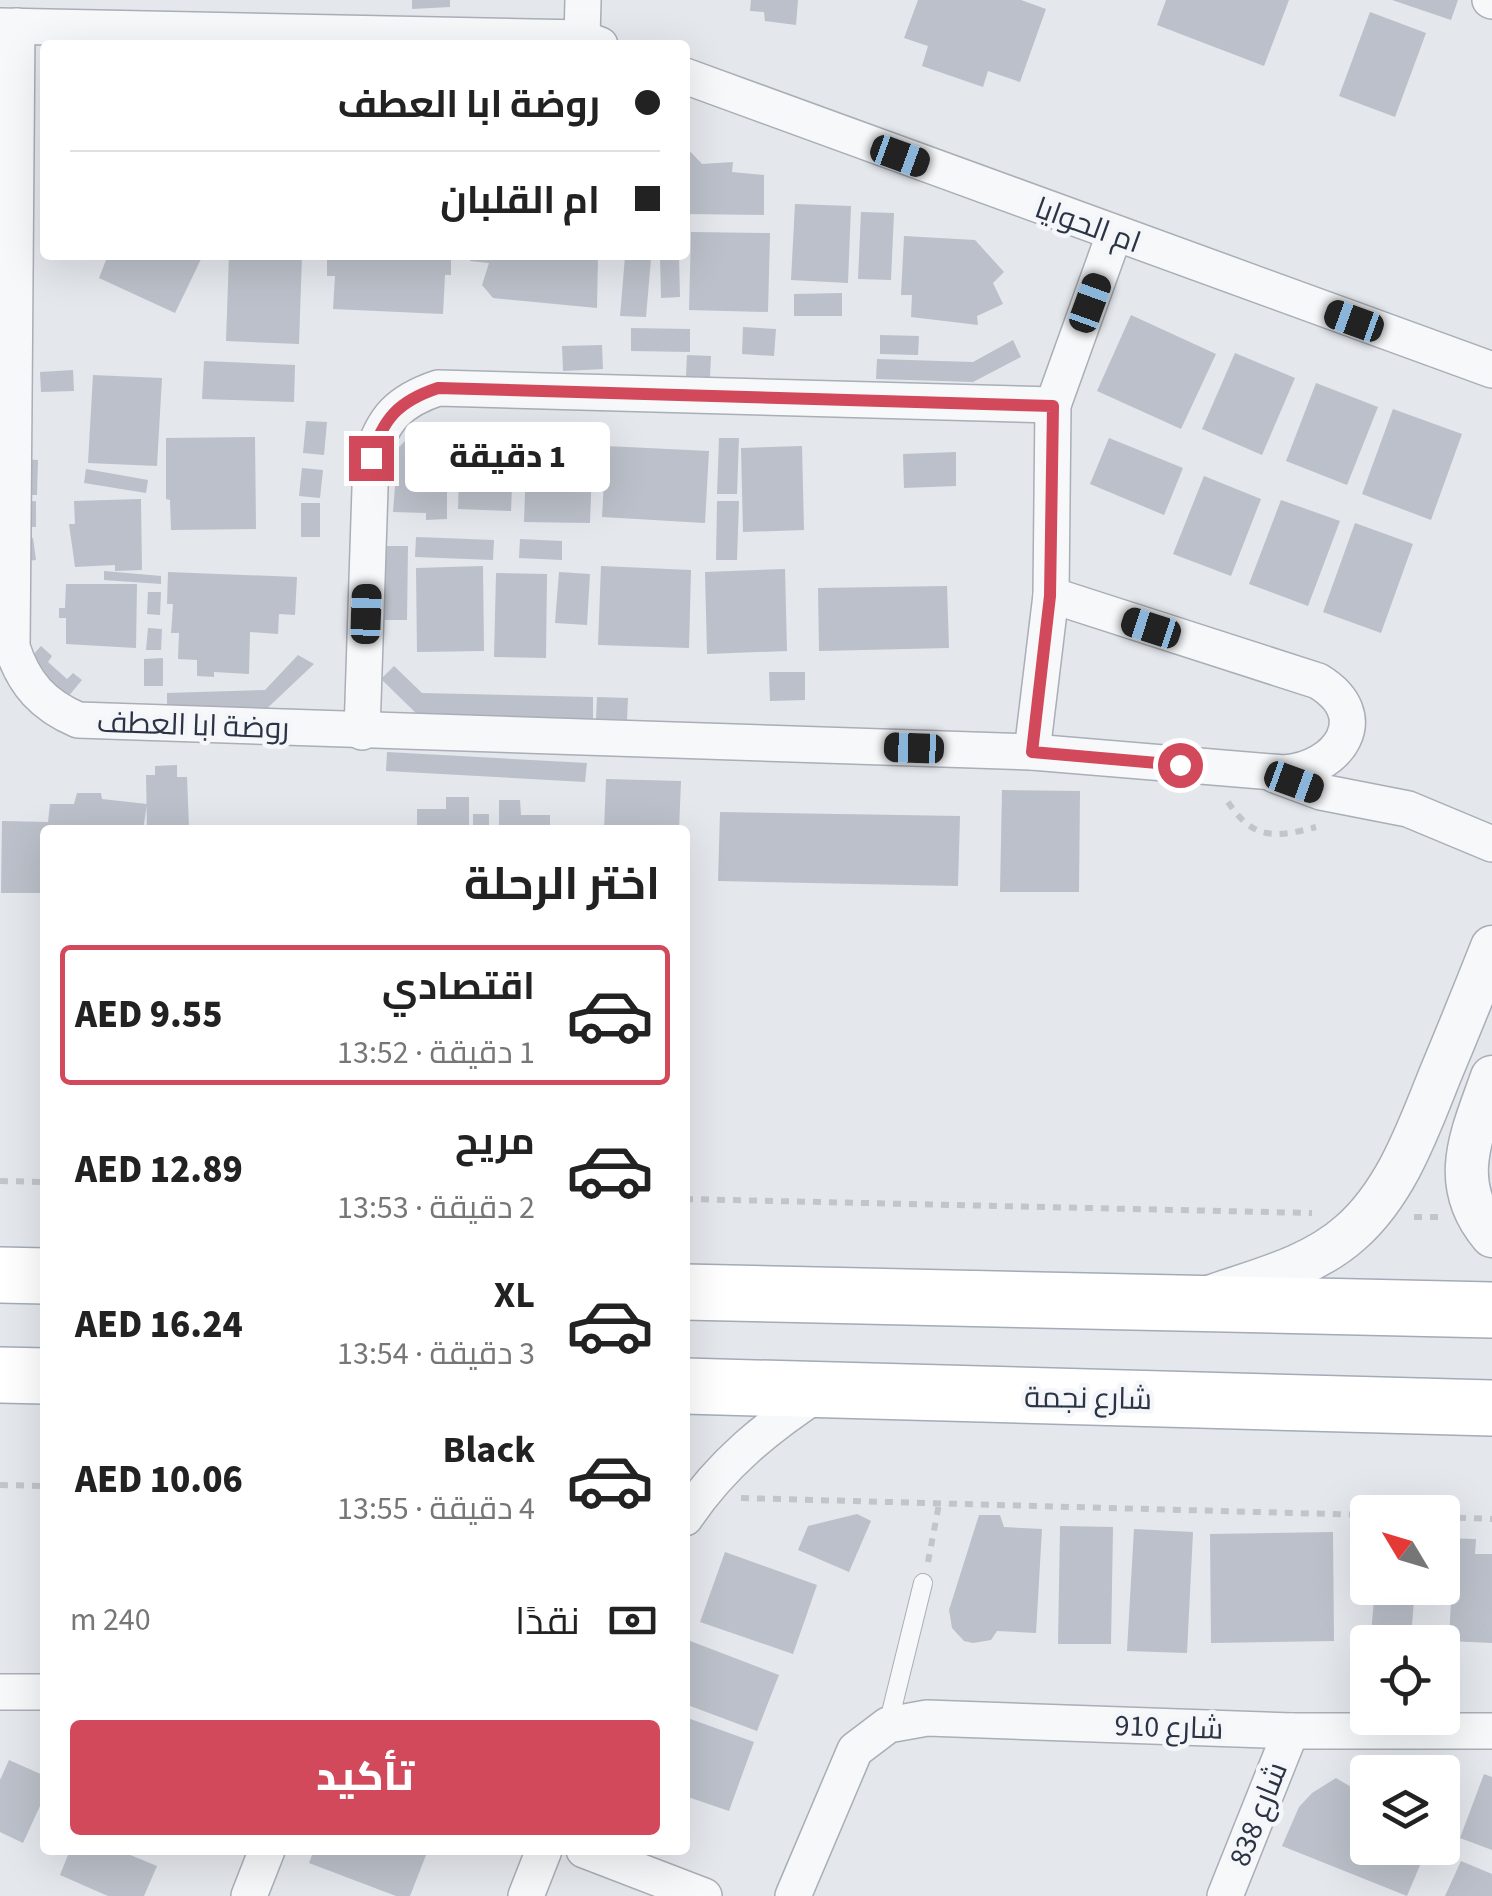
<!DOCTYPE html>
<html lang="ar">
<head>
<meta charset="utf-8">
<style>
	body { margin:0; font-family:"Source Sans 3",Cairo,sans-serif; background:#f2f2f2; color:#222; direction:rtl; height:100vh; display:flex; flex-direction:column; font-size:38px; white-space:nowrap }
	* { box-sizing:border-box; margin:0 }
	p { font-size:32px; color:#767676 }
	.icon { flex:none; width:55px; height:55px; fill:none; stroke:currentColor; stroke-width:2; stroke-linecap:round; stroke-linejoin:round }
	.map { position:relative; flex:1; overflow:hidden; direction:ltr }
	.panel { position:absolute; left:40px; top:825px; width:650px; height:1030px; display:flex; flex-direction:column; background:#fff; border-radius:10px; box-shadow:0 10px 40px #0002; direction:rtl }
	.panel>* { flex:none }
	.guide { position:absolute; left:40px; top:40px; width:650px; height:220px; border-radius:10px; box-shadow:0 10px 40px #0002; direction:rtl; display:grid; align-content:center; height:220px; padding:0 30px; background:#fff }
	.needle { width:65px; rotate:308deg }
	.fabs { position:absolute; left:1350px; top:1495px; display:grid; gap:20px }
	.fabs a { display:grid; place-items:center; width:110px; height:110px; border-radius:10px; background:#fff; box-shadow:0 10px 40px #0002; font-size:50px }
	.end { position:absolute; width:45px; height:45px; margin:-22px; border:12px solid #d1495b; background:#fff; box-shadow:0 0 0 5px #fff }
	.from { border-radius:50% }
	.bubble { position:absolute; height:70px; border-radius:10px; background:#fff; box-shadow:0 10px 40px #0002; font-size:32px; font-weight:800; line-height:70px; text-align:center; direction:rtl }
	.car { position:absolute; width:30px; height:60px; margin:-30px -15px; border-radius:12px; box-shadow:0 0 8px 2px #0007; background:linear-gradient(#222 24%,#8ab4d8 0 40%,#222 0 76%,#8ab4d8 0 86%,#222 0) }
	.guide b { display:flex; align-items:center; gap:35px; height:95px; font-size:38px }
	.guide b+b { border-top:2px solid #e0e0e0 }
	.guide i { width:25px; height:25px; background:#222 }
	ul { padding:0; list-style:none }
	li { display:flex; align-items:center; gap:30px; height:140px; margin:0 20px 15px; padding:0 10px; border:5px solid transparent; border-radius:10px }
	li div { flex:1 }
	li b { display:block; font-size:38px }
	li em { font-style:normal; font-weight:800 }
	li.current { border-color:#d1495b }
	li>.icon { width:90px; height:90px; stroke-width:1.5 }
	h2 { padding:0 30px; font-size:45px; line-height:120px }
	.pay { display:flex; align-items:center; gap:25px; height:110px; padding:0 30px; font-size:38px }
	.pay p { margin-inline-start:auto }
	.button { display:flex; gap:20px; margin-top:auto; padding:20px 30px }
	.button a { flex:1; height:115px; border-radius:10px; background:#d1495b; color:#fff; font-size:40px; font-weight:800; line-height:115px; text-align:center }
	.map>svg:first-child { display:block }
</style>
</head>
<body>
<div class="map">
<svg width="1492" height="1896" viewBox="0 0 1492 1896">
	<rect width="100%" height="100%" fill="#e4e7ec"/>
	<!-- building -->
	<g fill="#bbc0ca">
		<path d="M 412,0 L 450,0 L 450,7 L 412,9 Z"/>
		<path d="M 751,0 L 798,0 L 796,25 L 765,21 L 764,12 L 750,11 Z"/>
		<path d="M 918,0 L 1021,0 L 1046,9 L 1020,82 L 988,71 L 983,87 L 922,66 L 928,46 L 904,38 Z"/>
		<path d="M 1166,0 L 1289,0 L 1264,66 L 1157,25 Z"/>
		<path d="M 1392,0 L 1458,0 L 1451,20 Z"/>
		<path d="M 1370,12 L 1426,33 L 1395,117 L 1339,96 Z"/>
		<path d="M 685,146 L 702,164 L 733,162 L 732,172 L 764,175 L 764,215 L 685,214 Z"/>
		<path d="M 795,204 L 851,206 L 848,283 L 791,280 Z"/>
		<path d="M 861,212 L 894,213 L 891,280 L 858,279 Z"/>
		<path d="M 691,232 L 770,233 L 768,312 L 689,310 Z"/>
		<path d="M 904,236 L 975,240 L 1004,272 L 993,283 L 1003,304 L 977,316 L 978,325 L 911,317 L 912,295 L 901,295 Z"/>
		<path d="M 108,255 L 203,255 L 175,313 L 99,278 Z"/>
		<path d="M 229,255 L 302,255 L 299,344 L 226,341 Z"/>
		<path d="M 327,255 L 451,255 L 451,275 L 445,275 L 443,314 L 333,309 L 335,276 L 327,276 Z"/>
		<path d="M 470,255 L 598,256 L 597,308 L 493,298 L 482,285 L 489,263 L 470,261 Z"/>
		<path d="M 660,255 L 679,255 L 680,297 L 661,298 Z"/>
		<path d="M 625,257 L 651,259 L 646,317 L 620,316 Z"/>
		<path d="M 842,293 L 842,316 L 794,316 L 794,294 Z"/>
		<path d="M 1131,315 L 1216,354 L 1181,429 L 1097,391 Z"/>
		<path d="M 743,327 L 776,329 L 774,356 L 742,354 Z"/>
		<path d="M 631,328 L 690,329 L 690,352 L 631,351 Z"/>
		<path d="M 880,335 L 919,336 L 918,355 L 880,354 Z"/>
		<path d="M 1013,340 L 1021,357 L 973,382 L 876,379 L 877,359 L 973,362 Z"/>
		<path d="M 602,345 L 603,369 L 563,371 L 562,346 Z"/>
		<path d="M 1235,353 L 1295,378 L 1262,455 L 1202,429 Z"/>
		<path d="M 687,355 L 711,356 L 710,377 L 686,376 Z"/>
		<path d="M 204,361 L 295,365 L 294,402 L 202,399 Z"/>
		<path d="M 73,370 L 74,391 L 41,392 L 40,372 Z"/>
		<path d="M 93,375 L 162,378 L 157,466 L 88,463 Z"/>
		<path d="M 1316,383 L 1378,407 L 1347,485 L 1286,461 Z"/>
		<path d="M 1393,409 L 1462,434 L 1431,520 L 1362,494 Z"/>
		<path d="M 306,421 L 327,422 L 324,455 L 303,453 Z"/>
		<path d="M 255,437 L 256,529 L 171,530 L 170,500 L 166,499 L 166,438 Z"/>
		<path d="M 527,438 L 593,440 L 590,523 L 524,522 Z"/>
		<path d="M 719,438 L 739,438 L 737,494 L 717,494 Z"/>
		<path d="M 1109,438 L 1183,468 L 1164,515 L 1090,484 Z"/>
		<path d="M 460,439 L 514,440 L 511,511 L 458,509 Z"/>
		<path d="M 405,441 L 417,444 L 431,459 L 433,453 L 447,454 L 447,519 L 426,520 L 426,513 L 393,512 L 396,474 L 392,454 Z"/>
		<path d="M 606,446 L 709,451 L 705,523 L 602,517 Z"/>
		<path d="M 802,446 L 804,530 L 743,532 L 741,448 Z"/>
		<path d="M 956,452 L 956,486 L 904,488 L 903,454 Z"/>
		<path d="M 18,459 L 38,460 L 37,495 L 19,495 Z"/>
		<path d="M 302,468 L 323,470 L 320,498 L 299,496 Z"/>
		<path d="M 86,469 L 148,480 L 146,493 L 84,483 Z"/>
		<path d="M 1204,476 L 1261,499 L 1231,576 L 1173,554 Z"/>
		<path d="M 141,499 L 142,570 L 115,571 L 115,565 L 75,567 L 69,524 L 75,524 L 74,501 Z"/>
		<path d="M 1281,500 L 1340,521 L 1308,606 L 1249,584 Z"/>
		<path d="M 36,501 L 36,527 L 18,527 L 17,502 Z"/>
		<path d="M 717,501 L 739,501 L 737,560 L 716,560 Z"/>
		<rect x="301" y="503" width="19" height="34"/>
		<path d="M 1355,523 L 1413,544 L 1381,633 L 1323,612 Z"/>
		<path d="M 416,537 L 494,540 L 493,560 L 415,557 Z"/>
		<path d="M 33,538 L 36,560 L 19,562 L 16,540 Z"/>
		<path d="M 520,539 L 562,541 L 562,560 L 519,558 Z"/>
		<path d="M 382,546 L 408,546 L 407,620 L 381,620 Z"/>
		<path d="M 483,566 L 484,651 L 417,652 L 416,568 Z"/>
		<path d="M 601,566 L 691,570 L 689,648 L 598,645 Z"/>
		<path d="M 785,569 L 787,651 L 707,654 L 705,572 Z"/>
		<path d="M 104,571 L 161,576 L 161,584 L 104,580 Z"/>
		<path d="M 168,572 L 297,577 L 295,615 L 279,614 L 278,634 L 250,632 L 249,674 L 214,672 L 214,677 L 197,676 L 197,660 L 178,659 L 179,633 L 171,633 L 173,604 L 167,604 Z"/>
		<path d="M 559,572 L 590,574 L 587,625 L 555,623 Z"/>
		<path d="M 496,573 L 547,574 L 546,658 L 494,657 Z"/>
		<path d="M 66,584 L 137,584 L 136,648 L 66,644 L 66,618 L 59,618 L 59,608 L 65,608 Z"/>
		<path d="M 947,586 L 949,648 L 819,651 L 818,588 Z"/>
		<path d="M 148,592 L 161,592 L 160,615 L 147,614 Z"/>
		<path d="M 148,628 L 162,629 L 161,650 L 146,650 Z"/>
		<path d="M 41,646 L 52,656 L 48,662 L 67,679 L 73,673 L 82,680 L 62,704 L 21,668 Z"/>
		<path d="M 298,655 L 314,664 L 259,716 L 167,712 L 167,693 L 265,690 Z"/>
		<path d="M 163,658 L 163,686 L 144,686 L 144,659 Z"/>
		<path d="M 394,666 L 422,693 L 593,697 L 593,719 L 418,715 L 381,679 Z"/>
		<path d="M 769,672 L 805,672 L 805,700 L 770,701 Z"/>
		<path d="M 597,697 L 628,698 L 627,720 L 596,719 Z"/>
		<path d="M 387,752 L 587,763 L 585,782 L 386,771 Z"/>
		<path d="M 177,765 L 177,777 L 187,777 L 189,828 L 147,829 L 146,775 L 155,775 L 155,766 Z"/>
		<path d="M 606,779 L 681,781 L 679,830 L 604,830 Z"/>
		<path d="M 1002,790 L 1080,791 L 1079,892 L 1000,892 Z"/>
		<path d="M 77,793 L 101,793 L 102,799 L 147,804 L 143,830 L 45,830 L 45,893 L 1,893 L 2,821 L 48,822 L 50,804 L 74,804 Z"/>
		<path d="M 446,797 L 469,797 L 469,830 L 417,830 L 417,809 L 446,809 Z"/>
		<path d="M 499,800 L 520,800 L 521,815 L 550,815 L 550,830 L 499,830 Z"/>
		<path d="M 720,812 L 960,816 L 958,886 L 718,881 Z"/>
		<rect x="473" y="814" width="16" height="16"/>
		<path d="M 857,1514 L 871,1521 L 849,1572 L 798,1550 L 808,1526 Z"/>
		<path d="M 979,1515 L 1000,1515 L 1004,1527 L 1042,1529 L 1036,1633 L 997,1631 L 991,1640 L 973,1643 L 964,1641 L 952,1628 L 949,1610 Z"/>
		<path d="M 1060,1526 L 1113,1527 L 1111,1644 L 1058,1644 Z"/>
		<path d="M 1134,1529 L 1193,1532 L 1187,1653 L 1127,1651 Z"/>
		<path d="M 1333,1532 L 1334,1641 L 1211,1643 L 1210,1534 Z"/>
		<path d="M 1442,1538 L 1476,1539 L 1475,1554 L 1492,1554 L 1492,1643 L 1449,1641 L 1453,1557 L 1442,1554 Z"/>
		<path d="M 725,1552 L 817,1585 L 793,1654 L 700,1622 Z"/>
		<path d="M 1375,1588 L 1415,1588 L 1411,1637 L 1371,1634 Z"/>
		<path d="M 685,1639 L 779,1675 L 757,1731 L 685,1704 Z"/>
		<path d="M 685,1717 L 754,1742 L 729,1811 L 685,1796 Z"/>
		<path d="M 9,1760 L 45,1776 L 45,1795 L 23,1843 L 0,1832 L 0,1780 Z"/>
		<path d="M 1484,1774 L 1492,1777 L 1492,1850 L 1460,1838 Z"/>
		<path d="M 1336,1778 L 1368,1797 L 1368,1848 L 1424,1848 L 1426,1851 L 1407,1896 L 1282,1846 L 1299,1807 L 1312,1793 Z"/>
		<path d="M 70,1850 L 118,1850 L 157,1866 L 144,1896 L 108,1896 L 60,1875 Z"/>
		<path d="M 314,1850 L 428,1850 L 410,1896 L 396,1896 L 309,1863 Z"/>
		<path d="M 1461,1861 L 1492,1874 L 1492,1896 L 1445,1896 Z"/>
	</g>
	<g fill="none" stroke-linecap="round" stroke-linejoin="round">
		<defs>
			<path id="service" d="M 888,1725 L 923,1583"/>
			<g id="minor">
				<path d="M 1490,0 L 1492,1"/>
				<path d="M 0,26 L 582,38 L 600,45"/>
				<path d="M 17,26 L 12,647 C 24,684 43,705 78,720 L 1032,752 L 1284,773 C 1339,769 1376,716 1318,681 L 1051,595"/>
				<path d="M 582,38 L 583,0"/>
				<path d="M 685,76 L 1492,370"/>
				<path d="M 362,732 L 371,458 C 383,418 399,401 438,388 L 1053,405"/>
				<path d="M 1032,752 L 1051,595 L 1053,405 L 1114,235"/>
				<path d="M 1275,775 L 1321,792 L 1408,809 L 1492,844"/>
				<path d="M 685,1518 C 721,1464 768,1426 822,1391"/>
				<path d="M 0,1692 L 45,1692"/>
				<path d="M 584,1850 L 704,1896"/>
				<path d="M 249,1896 L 267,1850"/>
				<path d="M 526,1896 L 544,1850"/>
				<path d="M 793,1896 L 855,1750 L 888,1725 L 927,1718 L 1291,1731 L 1492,1731"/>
				<path d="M 1225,1896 L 1291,1731"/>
			</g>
			<g id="tertiary">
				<path d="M 1492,1077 C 1472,1134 1447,1183 1492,1236"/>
				<path d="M 1212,1296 C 1258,1280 1312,1267 1350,1233 C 1396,1193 1418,1130 1440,1075 C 1458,1032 1475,990 1492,947"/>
			</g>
			<g id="primary">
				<path d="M 0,1275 L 45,1276"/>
				<path d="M 685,1292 L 1492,1310"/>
				<path d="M 0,1375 L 45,1376"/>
				<path d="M 685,1386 L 1492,1408"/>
			</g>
		</defs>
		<!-- service casing -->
		<use href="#service" stroke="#a9aeb7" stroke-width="20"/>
		<!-- minor casing -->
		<use href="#minor" stroke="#a9aeb7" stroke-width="38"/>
		<!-- tertiary casing -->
		<use href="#tertiary" stroke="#a9aeb7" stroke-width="45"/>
		<!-- primary casing -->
		<use href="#primary" stroke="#a3abb8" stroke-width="58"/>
		<!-- path -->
		<g stroke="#c2c5cb" stroke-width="6" stroke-dasharray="8 8" stroke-linecap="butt">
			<path d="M 1228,802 C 1253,840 1275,838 1316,827"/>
			<path d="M 0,1181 L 45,1182"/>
			<path d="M 685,1199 L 1312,1213"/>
			<path d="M 1414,1217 L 1441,1217"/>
			<path d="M 0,1485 L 45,1486"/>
			<path d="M 741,1498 L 1368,1515"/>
			<path d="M 1442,1517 L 1492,1519"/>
			<path d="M 928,1562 L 939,1504"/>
		</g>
		<!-- service -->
		<use href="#service" stroke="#f7f8fa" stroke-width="18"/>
		<!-- minor -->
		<use href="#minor" stroke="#f7f8fa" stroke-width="35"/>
		<!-- tertiary -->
		<use href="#tertiary" stroke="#f7f8fa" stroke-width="42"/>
		<!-- primary -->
		<use href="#primary" stroke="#fff" stroke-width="55"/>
	</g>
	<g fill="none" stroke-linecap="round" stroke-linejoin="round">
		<!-- route -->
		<path stroke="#d1495b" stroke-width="12" d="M 371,458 C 383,418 399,401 438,388 L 1053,406 L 1050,596 L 1032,752 L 1180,765"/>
	</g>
	<g text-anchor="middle" stroke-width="9" stroke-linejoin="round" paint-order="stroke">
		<!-- street labels -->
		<g font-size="30" fill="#2b3445" stroke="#f4f6f9">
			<text transform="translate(1088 225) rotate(20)" y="10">ام الحوايا</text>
			<text transform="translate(193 725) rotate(2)" y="10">روضة ابا العطف</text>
			<text transform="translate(1088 1398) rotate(1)" y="10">شارع نجمة</text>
			<text transform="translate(1169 1727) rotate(2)" y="10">شارع 910</text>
			<text transform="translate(1258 1814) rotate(-68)" y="10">شارع 838</text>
		</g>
	</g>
</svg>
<div class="fabs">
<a><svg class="needle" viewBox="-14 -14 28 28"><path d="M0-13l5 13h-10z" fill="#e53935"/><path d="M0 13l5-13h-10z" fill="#767676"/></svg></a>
<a><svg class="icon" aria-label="locate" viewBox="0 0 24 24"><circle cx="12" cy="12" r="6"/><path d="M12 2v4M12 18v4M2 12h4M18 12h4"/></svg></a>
<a><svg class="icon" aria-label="layers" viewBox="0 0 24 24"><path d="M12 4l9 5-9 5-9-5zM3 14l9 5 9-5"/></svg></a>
</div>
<i class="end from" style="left:1180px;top:765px"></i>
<i class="end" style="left:371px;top:458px"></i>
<div class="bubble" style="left:405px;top:422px;width:205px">1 دقيقة</div>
<i class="car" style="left:900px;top:156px;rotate:110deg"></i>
<i class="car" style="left:1090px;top:303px;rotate:20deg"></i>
<i class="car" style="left:1354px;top:321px;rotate:290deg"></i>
<i class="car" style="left:366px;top:614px;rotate:2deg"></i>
<i class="car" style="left:1151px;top:628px;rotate:288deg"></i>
<i class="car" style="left:914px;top:748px;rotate:272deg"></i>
<i class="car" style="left:1294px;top:782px;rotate:110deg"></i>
<div class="guide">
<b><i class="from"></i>روضة ابا العطف</b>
<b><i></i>ام القلبان</b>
</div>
<section class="panel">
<h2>اختر الرحلة</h2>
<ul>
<li class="current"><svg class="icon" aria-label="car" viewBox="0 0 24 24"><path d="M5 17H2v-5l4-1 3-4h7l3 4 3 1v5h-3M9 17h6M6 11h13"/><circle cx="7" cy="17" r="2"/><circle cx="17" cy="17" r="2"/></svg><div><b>اقتصادي</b><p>1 دقيقة · 13:52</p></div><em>AED 9.55</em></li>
<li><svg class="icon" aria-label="car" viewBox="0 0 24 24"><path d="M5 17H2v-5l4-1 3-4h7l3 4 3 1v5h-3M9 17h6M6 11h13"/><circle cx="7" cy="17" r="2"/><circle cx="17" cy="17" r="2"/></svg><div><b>مريح</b><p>2 دقيقة · 13:53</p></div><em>AED 12.89</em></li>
<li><svg class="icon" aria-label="car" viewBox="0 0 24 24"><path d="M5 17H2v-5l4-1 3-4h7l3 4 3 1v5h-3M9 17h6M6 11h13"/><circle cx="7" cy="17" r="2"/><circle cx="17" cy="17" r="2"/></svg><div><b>XL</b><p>3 دقيقة · 13:54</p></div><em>AED 16.24</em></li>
<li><svg class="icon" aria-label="car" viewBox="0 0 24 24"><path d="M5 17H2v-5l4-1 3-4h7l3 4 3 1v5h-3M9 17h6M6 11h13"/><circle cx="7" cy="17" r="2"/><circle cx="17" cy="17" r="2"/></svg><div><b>Black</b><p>4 دقيقة · 13:55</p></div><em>AED 10.06</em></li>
</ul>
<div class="pay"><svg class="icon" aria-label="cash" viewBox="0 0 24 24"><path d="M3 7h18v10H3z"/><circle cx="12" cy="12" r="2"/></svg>نقدًا<p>240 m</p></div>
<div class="button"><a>تأكيد</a></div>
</section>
</div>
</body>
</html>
